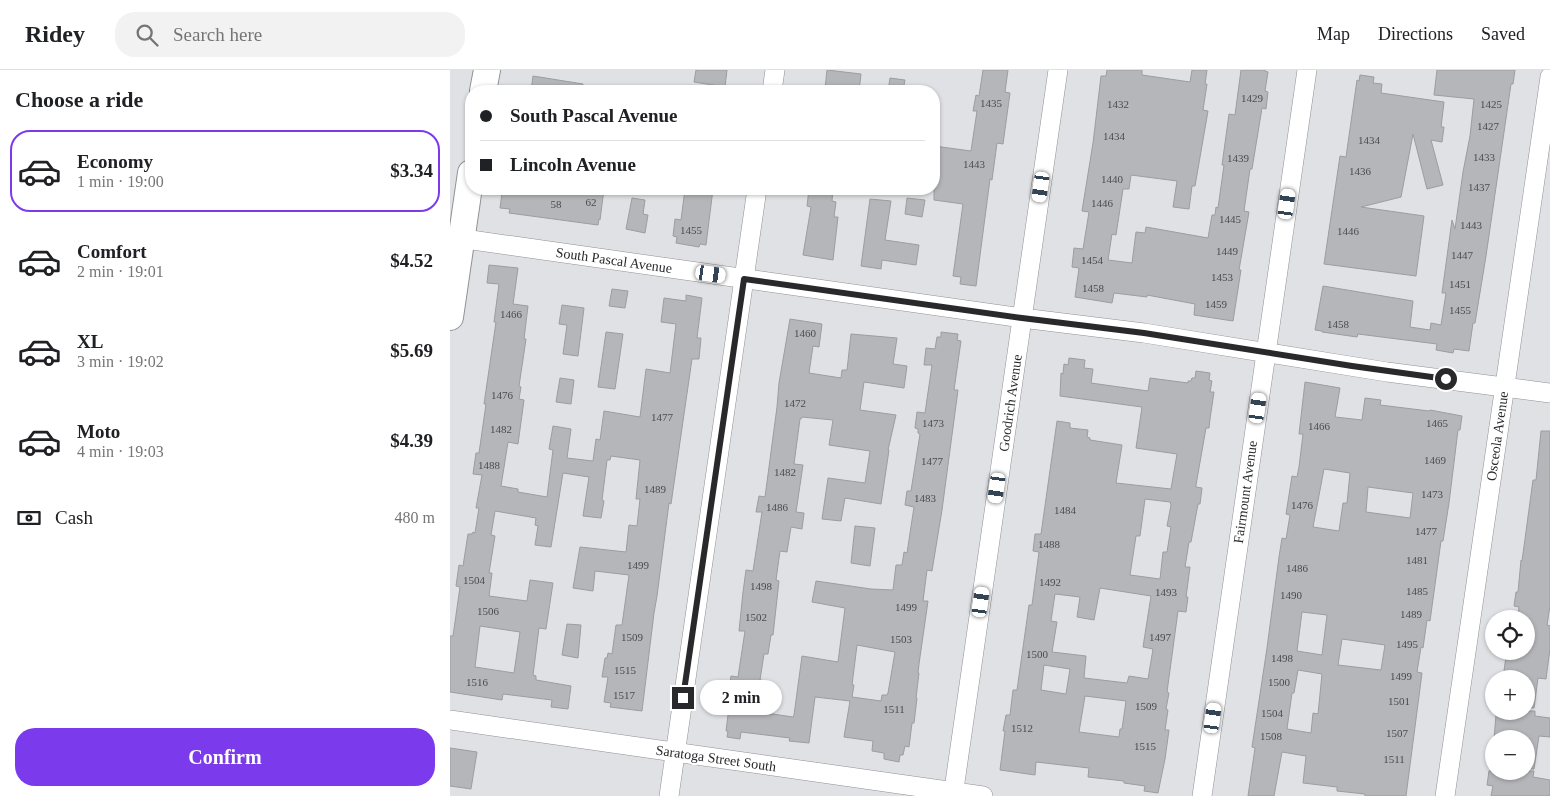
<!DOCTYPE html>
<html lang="en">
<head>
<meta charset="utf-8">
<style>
	body { margin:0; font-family:Georgia,serif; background:#f2f2f2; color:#202124; height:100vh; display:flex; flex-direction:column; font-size:19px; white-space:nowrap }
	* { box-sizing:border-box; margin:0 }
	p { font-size:16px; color:#757577 }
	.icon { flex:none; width:28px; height:28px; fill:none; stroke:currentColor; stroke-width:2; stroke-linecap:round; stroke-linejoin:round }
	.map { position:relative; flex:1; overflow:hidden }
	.side { display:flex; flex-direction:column; background:#fff; width:450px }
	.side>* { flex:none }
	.top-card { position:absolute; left:15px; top:15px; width:475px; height:110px; border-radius:20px; box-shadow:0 1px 4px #0004; display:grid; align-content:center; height:110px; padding:0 15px; background:#fff }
	.buttons { position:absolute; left:1035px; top:540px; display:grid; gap:10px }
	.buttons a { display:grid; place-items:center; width:50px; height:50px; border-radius:50%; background:#fff; box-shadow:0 1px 4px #0004; font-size:25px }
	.end { position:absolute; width:22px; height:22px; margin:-11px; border:6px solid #29292b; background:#fff; box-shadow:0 0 0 2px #fff }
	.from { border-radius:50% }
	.bubble { position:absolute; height:35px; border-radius:18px; background:#fff; box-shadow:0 1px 4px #0004; font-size:16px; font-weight:700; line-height:35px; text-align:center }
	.car { position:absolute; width:15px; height:30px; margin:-15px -8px; border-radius:6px; box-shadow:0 0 4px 1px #0007; background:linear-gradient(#fff 24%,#345 0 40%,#fff 0 76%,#345 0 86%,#fff 0) }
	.top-card b { display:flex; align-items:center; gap:18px; height:48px; font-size:19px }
	.top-card b+b { border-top:1px solid #e0e0e0 }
	.top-card i { width:12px; height:12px; background:#202124 }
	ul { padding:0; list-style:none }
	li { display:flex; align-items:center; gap:15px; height:82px; margin:0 10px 8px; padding:0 5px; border:2px solid transparent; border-radius:20px }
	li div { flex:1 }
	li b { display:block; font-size:19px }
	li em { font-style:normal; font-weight:700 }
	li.on { border-color:#7c3aed }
	li>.icon { width:45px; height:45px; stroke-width:1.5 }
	h2 { padding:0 15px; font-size:22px; line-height:60px }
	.pay { display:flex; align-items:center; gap:12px; height:55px; padding:0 15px; font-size:19px }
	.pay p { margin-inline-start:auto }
	.cta { display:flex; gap:10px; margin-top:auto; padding:10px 15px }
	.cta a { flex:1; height:58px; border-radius:20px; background:#7c3aed; color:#fff; font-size:20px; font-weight:700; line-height:58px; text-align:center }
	header { display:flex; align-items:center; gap:30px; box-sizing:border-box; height:70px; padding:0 25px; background:#fff; border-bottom:1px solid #e0e0e0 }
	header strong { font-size:24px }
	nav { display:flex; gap:28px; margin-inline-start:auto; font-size:18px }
	.search { width:350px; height:45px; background:#f2f2f2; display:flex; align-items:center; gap:12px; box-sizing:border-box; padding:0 18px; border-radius:20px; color:#757577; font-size:19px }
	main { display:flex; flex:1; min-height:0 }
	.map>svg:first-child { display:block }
</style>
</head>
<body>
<header>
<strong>Ridey</strong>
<div class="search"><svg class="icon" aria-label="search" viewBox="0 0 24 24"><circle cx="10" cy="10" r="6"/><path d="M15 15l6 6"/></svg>Search here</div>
<nav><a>Map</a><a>Directions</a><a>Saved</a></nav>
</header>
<main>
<section class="side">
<h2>Choose a ride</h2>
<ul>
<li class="on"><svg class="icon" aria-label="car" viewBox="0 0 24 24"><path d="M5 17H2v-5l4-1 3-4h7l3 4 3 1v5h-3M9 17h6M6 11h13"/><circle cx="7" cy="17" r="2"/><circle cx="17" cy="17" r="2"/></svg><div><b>Economy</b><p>1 min · 19:00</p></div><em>$3.34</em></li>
<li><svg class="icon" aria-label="car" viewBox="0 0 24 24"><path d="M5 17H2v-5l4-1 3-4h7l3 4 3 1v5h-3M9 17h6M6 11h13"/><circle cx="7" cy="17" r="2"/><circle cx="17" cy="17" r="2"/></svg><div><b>Comfort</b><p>2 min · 19:01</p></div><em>$4.52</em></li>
<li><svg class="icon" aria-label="car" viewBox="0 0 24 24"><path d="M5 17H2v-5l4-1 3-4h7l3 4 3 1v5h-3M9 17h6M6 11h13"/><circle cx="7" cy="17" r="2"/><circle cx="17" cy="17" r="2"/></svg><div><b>XL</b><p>3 min · 19:02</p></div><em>$5.69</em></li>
<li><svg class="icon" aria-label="car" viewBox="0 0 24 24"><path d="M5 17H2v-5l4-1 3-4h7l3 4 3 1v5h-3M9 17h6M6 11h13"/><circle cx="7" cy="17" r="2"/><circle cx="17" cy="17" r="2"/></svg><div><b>Moto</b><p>4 min · 19:03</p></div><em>$4.39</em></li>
</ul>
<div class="pay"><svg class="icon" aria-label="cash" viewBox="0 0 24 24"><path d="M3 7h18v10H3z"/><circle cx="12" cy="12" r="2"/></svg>Cash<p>480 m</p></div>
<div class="cta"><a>Confirm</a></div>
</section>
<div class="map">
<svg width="1100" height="726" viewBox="0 0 1100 726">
	<rect width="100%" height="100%" fill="#dfe1e5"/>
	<!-- building -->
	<g fill="#b4b6ba" stroke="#9b9da1" fill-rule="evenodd">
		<path d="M 246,0 L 277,0 L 275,17 L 244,12 Z"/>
		<path d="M 377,0 L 411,4 L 409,21 L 391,21 L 375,19 Z"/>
		<path d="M 533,0 L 558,0 L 555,22 L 560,23 L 553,74 L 547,73 L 542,110 L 540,109 L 526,216 L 510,214 L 511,207 L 503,206 L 513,134 L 484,130 L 484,76 L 521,81 L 527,41 L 523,41 L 526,25 L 529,26 Z"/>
		<path d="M 657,0 L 692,0 L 692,5 L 740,12 L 742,0 L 757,0 L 755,14 L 757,14 L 753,40 L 758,41 L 745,116 L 742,116 L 739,139 L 723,137 L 727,111 L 681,105 L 679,119 L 673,119 L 666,165 L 662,164 L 658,190 L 682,193 L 686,162 L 695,163 L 696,157 L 758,168 L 762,145 L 765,145 L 766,137 L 768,138 L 774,95 L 772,95 L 779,44 L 785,45 L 791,0 L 815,0 L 815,1 L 818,2 L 815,21 L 818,22 L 816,39 L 812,38 L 802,99 L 800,99 L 794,141 L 799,142 L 789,200 L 791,200 L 783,251 L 744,245 L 745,234 L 697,225 L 697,227 L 664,223 L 662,233 L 625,227 L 629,198 L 622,197 L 624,178 L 633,179 L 639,142 L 632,141 L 643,73 L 651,6 L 656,6 Z"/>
		<path d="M 987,0 L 1065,0 L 1063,14 L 1061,14 L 1036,186 L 1025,253 L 1023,253 L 1019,281 L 1004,279 L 1003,283 L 986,280 L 987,274 L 908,264 L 907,267 L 872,262 L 872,261 L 865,260 L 873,216 L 963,231 L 960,257 L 980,260 L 981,253 L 991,255 L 996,223 L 992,223 L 1002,150 L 1005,159 L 1013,102 L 1020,66 L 1024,29 L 984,25 Z"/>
		<path d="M 910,5 L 924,7 L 923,13 L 932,14 L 931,23 L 994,32 L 991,57 L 994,57 L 992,72 L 981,70 L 993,115 L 977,119 L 963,64 L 951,127 L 911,137 L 974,146 L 966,206 L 874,194 L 890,86 L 896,87 L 907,10 L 909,11 Z"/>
		<path d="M 83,6 L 133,14 L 132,21 L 81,21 Z"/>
		<path d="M 440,8 L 455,10 L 453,21 L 438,21 Z"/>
		<path d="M 61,119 L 103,119 L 131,123 L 131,119 L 154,119 L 150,150 L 149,149 L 148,155 L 59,143 L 60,139 L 50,138 L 52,123 L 60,124 Z"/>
		<path d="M 235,119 L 263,119 L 256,175 L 250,174 L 249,177 L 226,173 L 227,167 L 223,166 L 225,149 L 231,150 Z"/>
		<path d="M 359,119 L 383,119 L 382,131 L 386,132 L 384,147 L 388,147 L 383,190 L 353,185 L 361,137 L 357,136 Z"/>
		<path d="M 182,128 L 195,130 L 193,144 L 198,145 L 195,163 L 176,159 Z"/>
		<path d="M 457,128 L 475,130 L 472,147 L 455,144 Z"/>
		<path d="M 420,129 L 441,131 L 435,170 L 469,175 L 466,195 L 432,190 L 431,199 L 411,196 Z"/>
		<path d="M 39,195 L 68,198 L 63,234 L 78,236 L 74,269 L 76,269 L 69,316 L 71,317 L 69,329 L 74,330 L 68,374 L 58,372 L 51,416 L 68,419 L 68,422 L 97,427 L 103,380 L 99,379 L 103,356 L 121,359 L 117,388 L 143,391 L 146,369 L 150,370 L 154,341 L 190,347 L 196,299 L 220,303 L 226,254 L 211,252 L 214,228 L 236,231 L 236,225 L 252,228 L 247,268 L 251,268 L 249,289 L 242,289 L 221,434 L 219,433 L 207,526 L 204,543 L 192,641 L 160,637 L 161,633 L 154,632 L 158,607 L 152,607 L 155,588 L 157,588 L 158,583 L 162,584 L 166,555 L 172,555 L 179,505 L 145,501 L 143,521 L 123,518 L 130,477 L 176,482 L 179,455 L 187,456 L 190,429 L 186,429 L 190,390 L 161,386 L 160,390 L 157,390 L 152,430 L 154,431 L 151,448 L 133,446 L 139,407 L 113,403 L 101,477 L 85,475 L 88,456 L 85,455 L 86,448 L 45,441 L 41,465 L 45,466 L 39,503 L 42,503 L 39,526 L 77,531 L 80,510 L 103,513 L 96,559 L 89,558 L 83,605 L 86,606 L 86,610 L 121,616 L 118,639 L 101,637 L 102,630 L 53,624 L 52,630 L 0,622 L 0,566 L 3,566 L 10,517 L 6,516 L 9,495 L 13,496 L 18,464 L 22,464 L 23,462 L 25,463 L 29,438 L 26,438 L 32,405 L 23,404 L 26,383 L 29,383 L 36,334 L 34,334 L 46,252 L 44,252 L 49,214 L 37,213 ZM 30,556 L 70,562 L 64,603 L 25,597 Z"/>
		<path d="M 162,219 L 178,221 L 175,238 L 159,236 Z"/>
		<path d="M 112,235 L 134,238 L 128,286 L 113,284 L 117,255 L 109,254 Z"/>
		<path d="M 340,249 L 372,254 L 369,277 L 363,276 L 359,303 L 391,308 L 392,300 L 397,300 L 401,264 L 447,268 L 443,294 L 457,296 L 454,318 L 414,312 L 410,340 L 446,345 L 438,380 L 439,380 L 431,434 L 395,428 L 391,451 L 372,449 L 378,408 L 415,413 L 420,381 L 379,375 L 383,350 L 352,347 L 351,349 L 350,349 L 344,394 L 353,395 L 346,442 L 354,443 L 352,459 L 341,457 L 337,482 L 330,481 L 326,510 L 329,511 L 323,565 L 321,565 L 318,584 L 314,584 L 310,610 L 321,612 L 316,643 L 343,647 L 344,645 L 352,586 L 388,592 L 395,538 L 362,532 L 366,511 L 421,519 L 443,520 L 446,495 L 452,495 L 454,482 L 457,483 L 464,437 L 455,435 L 457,421 L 461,421 L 470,364 L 468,363 L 468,359 L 465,358 L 467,342 L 475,343 L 482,295 L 474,295 L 476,278 L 485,279 L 487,267 L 491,267 L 491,262 L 508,264 L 507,270 L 511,271 L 504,320 L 508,320 L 492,440 L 482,501 L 477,500 L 473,531 L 478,531 L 469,594 L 468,603 L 469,603 L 466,628 L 467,628 L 464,653 L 462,653 L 459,677 L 455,676 L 453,685 L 450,685 L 449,692 L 434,689 L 434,683 L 422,681 L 423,671 L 394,667 L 400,631 L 365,627 L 359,673 L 339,671 L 340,668 L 291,662 L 290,669 L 277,667 L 278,661 L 276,661 L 280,629 L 278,628 L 281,606 L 288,607 L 295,561 L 289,561 L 293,522 L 296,500 L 303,501 L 312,442 L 306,442 L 309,426 L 315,427 L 327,337 L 329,313 ZM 407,575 L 445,582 L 438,623 L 437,625 L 432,625 L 431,631 L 402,627 L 404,615 L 402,615 Z"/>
		<path d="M 156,262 L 173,264 L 165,319 L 148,317 Z"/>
		<path d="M 619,288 L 635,290 L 634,298 L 643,299 L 641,313 L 698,321 L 700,308 L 738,313 L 738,311 L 741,311 L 742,308 L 745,308 L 746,301 L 760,303 L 759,310 L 762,311 L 760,322 L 764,322 L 760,349 L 759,358 L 756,358 L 746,415 L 746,417 L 752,418 L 750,434 L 748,434 L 741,472 L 739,472 L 735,497 L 740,497 L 736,527 L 738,527 L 736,542 L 728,541 L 717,622 L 719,623 L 716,639 L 718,640 L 715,660 L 719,660 L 715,689 L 708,723 L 694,721 L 695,716 L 674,713 L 674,711 L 638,707 L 639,698 L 586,692 L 585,705 L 550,700 L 555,661 L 553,661 L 556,645 L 560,645 L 563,620 L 567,620 L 579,535 L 582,535 L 589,482 L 583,481 L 585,464 L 591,464 L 607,351 L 620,353 L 620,358 L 638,360 L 637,367 L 640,368 L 640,370 L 672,375 L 666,413 L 721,419 L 727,384 L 686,378 L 692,337 L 610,326 L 611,303 L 613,304 L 614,294 L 618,295 ZM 695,429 L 720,432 L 721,435 L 717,456 L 721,457 L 717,482 L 713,482 L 710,509 L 680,505 L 686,466 L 690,466 ZM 650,518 L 701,526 L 693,577 L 703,579 L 698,609 L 679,606 L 677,613 L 634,608 L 636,586 L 602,582 L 607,552 L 601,551 L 605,524 L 630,527 L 627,547 L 644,550 ZM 594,595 L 620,599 L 616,624 L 591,620 ZM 635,626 L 676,631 L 672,659 L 670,659 L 669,667 L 629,662 Z"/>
		<path d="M 110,308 L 124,310 L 121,334 L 106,332 Z"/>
		<path d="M 855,312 L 890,318 L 885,347 L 912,350 L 915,328 L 931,330 L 930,335 L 979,341 L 980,340 L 1012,346 L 1010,360 L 1008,360 L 999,433 L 993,471 L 991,471 L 980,551 L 977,550 L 973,578 L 971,577 L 967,602 L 972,603 L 956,726 L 915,726 L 915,724 L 887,721 L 887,717 L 853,713 L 856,686 L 832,682 L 824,726 L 798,726 L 805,678 L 802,677 L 817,578 L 829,487 L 832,468 L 836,469 L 840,445 L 836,444 L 842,406 L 847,407 L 849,397 L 853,364 L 849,364 ZM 874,399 L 900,403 L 897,433 L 893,433 L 889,461 L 863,457 ZM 918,417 L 963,423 L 960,448 L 916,442 ZM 852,542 L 877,545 L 872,585 L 847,581 ZM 892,569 L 935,575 L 931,600 L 888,595 ZM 848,600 L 872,604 L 868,644 L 863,643 L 861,663 L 837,659 L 842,623 L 844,623 Z"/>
		<path d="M 1091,361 L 1100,361 L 1100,536 L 1097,555 L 1100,556 L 1100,579 L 1096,609 L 1088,608 L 1084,638 L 1076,638 L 1076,606 L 1059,604 L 1059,601 L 1054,601 L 1056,586 L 1061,586 L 1062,581 L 1076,581 L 1076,546 L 1068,545 L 1069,537 L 1064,536 L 1066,522 L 1068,522 L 1071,490 L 1072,491 L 1083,410 L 1086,410 Z"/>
		<path d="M 405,456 L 425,458 L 420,496 L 401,493 Z"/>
		<path d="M 117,554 L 131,555 L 128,588 L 112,585 Z"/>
		<path d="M 1054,641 L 1085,641 L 1085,646 L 1100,648 L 1100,667 L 1089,666 L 1084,699 L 1076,699 L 1076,669 L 1044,669 L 1046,645 L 1054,646 Z"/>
		<path d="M 0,678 L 27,682 L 21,719 L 0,716 Z"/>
		<path d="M 1039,701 L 1084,701 L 1083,707 L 1100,710 L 1100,726 L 1041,726 L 1043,716 L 1037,715 Z"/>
	</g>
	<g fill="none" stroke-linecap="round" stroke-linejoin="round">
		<defs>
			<g id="street">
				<path d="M 322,21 L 325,0"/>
				<path d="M 0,167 L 572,248 L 694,263 L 937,302 L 1100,323"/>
				<path d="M 0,650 L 533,726"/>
				<path d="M 219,726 L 307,119"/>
				<path d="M 503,726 L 608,0"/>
				<path d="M 752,726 L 857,0"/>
				<path d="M 995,726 L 1100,7"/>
			</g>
			<g id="secondary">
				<path d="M 33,21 L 37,0"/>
				<path d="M 0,247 L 21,103"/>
			</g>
		</defs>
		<!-- street casing -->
		<use href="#street" stroke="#8f9195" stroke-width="20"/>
		<!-- secondary casing -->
		<use href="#secondary" stroke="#8f9195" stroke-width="28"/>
		<!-- street -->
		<use href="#street" stroke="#fff" stroke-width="19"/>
		<!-- secondary -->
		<use href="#secondary" stroke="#fff" stroke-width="26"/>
	</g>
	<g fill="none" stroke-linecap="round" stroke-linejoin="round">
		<!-- route -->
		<path stroke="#29292b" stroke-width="6" d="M 233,628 L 294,209 L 572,248 L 694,263 L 902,296 L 996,309"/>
	</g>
	<g text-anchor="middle" stroke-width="4" stroke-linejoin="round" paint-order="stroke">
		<!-- number labels -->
		<g font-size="11" fill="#4c4c4f">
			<text x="802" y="32">1429</text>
			<text x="541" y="37">1435</text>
			<text x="668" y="38">1432</text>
			<text x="1041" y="38">1425</text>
			<text x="1038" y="60">1427</text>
			<text x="664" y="70">1434</text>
			<text x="919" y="74">1434</text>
			<text x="1034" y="91">1433</text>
			<text x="788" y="92">1439</text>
			<text x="524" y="98">1443</text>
			<text x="910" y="105">1436</text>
			<text x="662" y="113">1440</text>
			<text x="1029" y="121">1437</text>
			<text x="141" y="136">62</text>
			<text x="652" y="137">1446</text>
			<text x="106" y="138">58</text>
			<text x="780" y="153">1445</text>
			<text x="1021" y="159">1443</text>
			<text x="241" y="164">1455</text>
			<text x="898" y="165">1446</text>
			<text x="777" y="185">1449</text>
			<text x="1012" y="189">1447</text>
			<text x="642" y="194">1454</text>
			<text x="772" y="211">1453</text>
			<text x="1010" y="218">1451</text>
			<text x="643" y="222">1458</text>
			<text x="766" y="238">1459</text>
			<text x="1010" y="244">1455</text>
			<text x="61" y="248">1466</text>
			<text x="888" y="258">1458</text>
			<text x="355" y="267">1460</text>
			<text x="52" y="329">1476</text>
			<text x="345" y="337">1472</text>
			<text x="212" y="351">1477</text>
			<text x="483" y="357">1473</text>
			<text x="987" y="357">1465</text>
			<text x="869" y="360">1466</text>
			<text x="51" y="363">1482</text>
			<text x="985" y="394">1469</text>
			<text x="482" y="395">1477</text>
			<text x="39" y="399">1488</text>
			<text x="335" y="406">1482</text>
			<text x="205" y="423">1489</text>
			<text x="982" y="428">1473</text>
			<text x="475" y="432">1483</text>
			<text x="852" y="439">1476</text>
			<text x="327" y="441">1486</text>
			<text x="615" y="444">1484</text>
			<text x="976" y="465">1477</text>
			<text x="599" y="478">1488</text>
			<text x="967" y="494">1481</text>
			<text x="188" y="499">1499</text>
			<text x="847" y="502">1486</text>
			<text x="24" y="514">1504</text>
			<text x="600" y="516">1492</text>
			<text x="311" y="520">1498</text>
			<text x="967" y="525">1485</text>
			<text x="716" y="526">1493</text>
			<text x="841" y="529">1490</text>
			<text x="456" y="541">1499</text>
			<text x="38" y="545">1506</text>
			<text x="961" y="548">1489</text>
			<text x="306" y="551">1502</text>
			<text x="182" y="571">1509</text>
			<text x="710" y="571">1497</text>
			<text x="451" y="573">1503</text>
			<text x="957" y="578">1495</text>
			<text x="587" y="588">1500</text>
			<text x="832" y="592">1498</text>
			<text x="175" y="604">1515</text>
			<text x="951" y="610">1499</text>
			<text x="27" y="616">1516</text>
			<text x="829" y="616">1500</text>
			<text x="174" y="629">1517</text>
			<text x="949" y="635">1501</text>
			<text x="696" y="640">1509</text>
			<text x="444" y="643">1511</text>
			<text x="822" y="647">1504</text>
			<text x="572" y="662">1512</text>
			<text x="947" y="667">1507</text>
			<text x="821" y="670">1508</text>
			<text x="695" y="680">1515</text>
			<text x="944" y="693">1511</text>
		</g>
		<!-- street labels -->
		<g font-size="14" fill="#29292b" stroke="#fff">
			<text transform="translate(164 190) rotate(8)" y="5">South Pascal Avenue</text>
			<text transform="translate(560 333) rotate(-82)" y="5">Goodrich Avenue</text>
			<text transform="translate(1047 366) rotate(-82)" y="5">Osceola Avenue</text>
			<text transform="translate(795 422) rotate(-82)" y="5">Fairmount Avenue</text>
			<text transform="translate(266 688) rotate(8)" y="5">Saratoga Street South</text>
		</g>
	</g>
</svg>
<div class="buttons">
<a><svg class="icon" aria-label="locate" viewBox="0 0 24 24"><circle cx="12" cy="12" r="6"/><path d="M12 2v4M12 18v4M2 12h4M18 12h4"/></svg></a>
<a>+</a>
<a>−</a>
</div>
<i class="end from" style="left:996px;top:309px"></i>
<i class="end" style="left:233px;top:628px"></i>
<div class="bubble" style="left:250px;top:610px;width:82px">2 min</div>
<i class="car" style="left:591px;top:117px;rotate:188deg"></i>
<i class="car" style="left:837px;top:134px;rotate:8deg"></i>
<i class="car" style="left:261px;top:204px;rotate:98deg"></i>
<i class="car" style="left:808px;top:338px;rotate:8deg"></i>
<i class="car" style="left:547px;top:418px;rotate:188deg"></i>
<i class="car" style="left:531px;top:532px;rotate:8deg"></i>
<i class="car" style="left:763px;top:648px;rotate:8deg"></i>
<div class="top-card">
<b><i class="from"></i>South Pascal Avenue</b>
<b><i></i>Lincoln Avenue</b>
</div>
</div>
</main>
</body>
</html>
